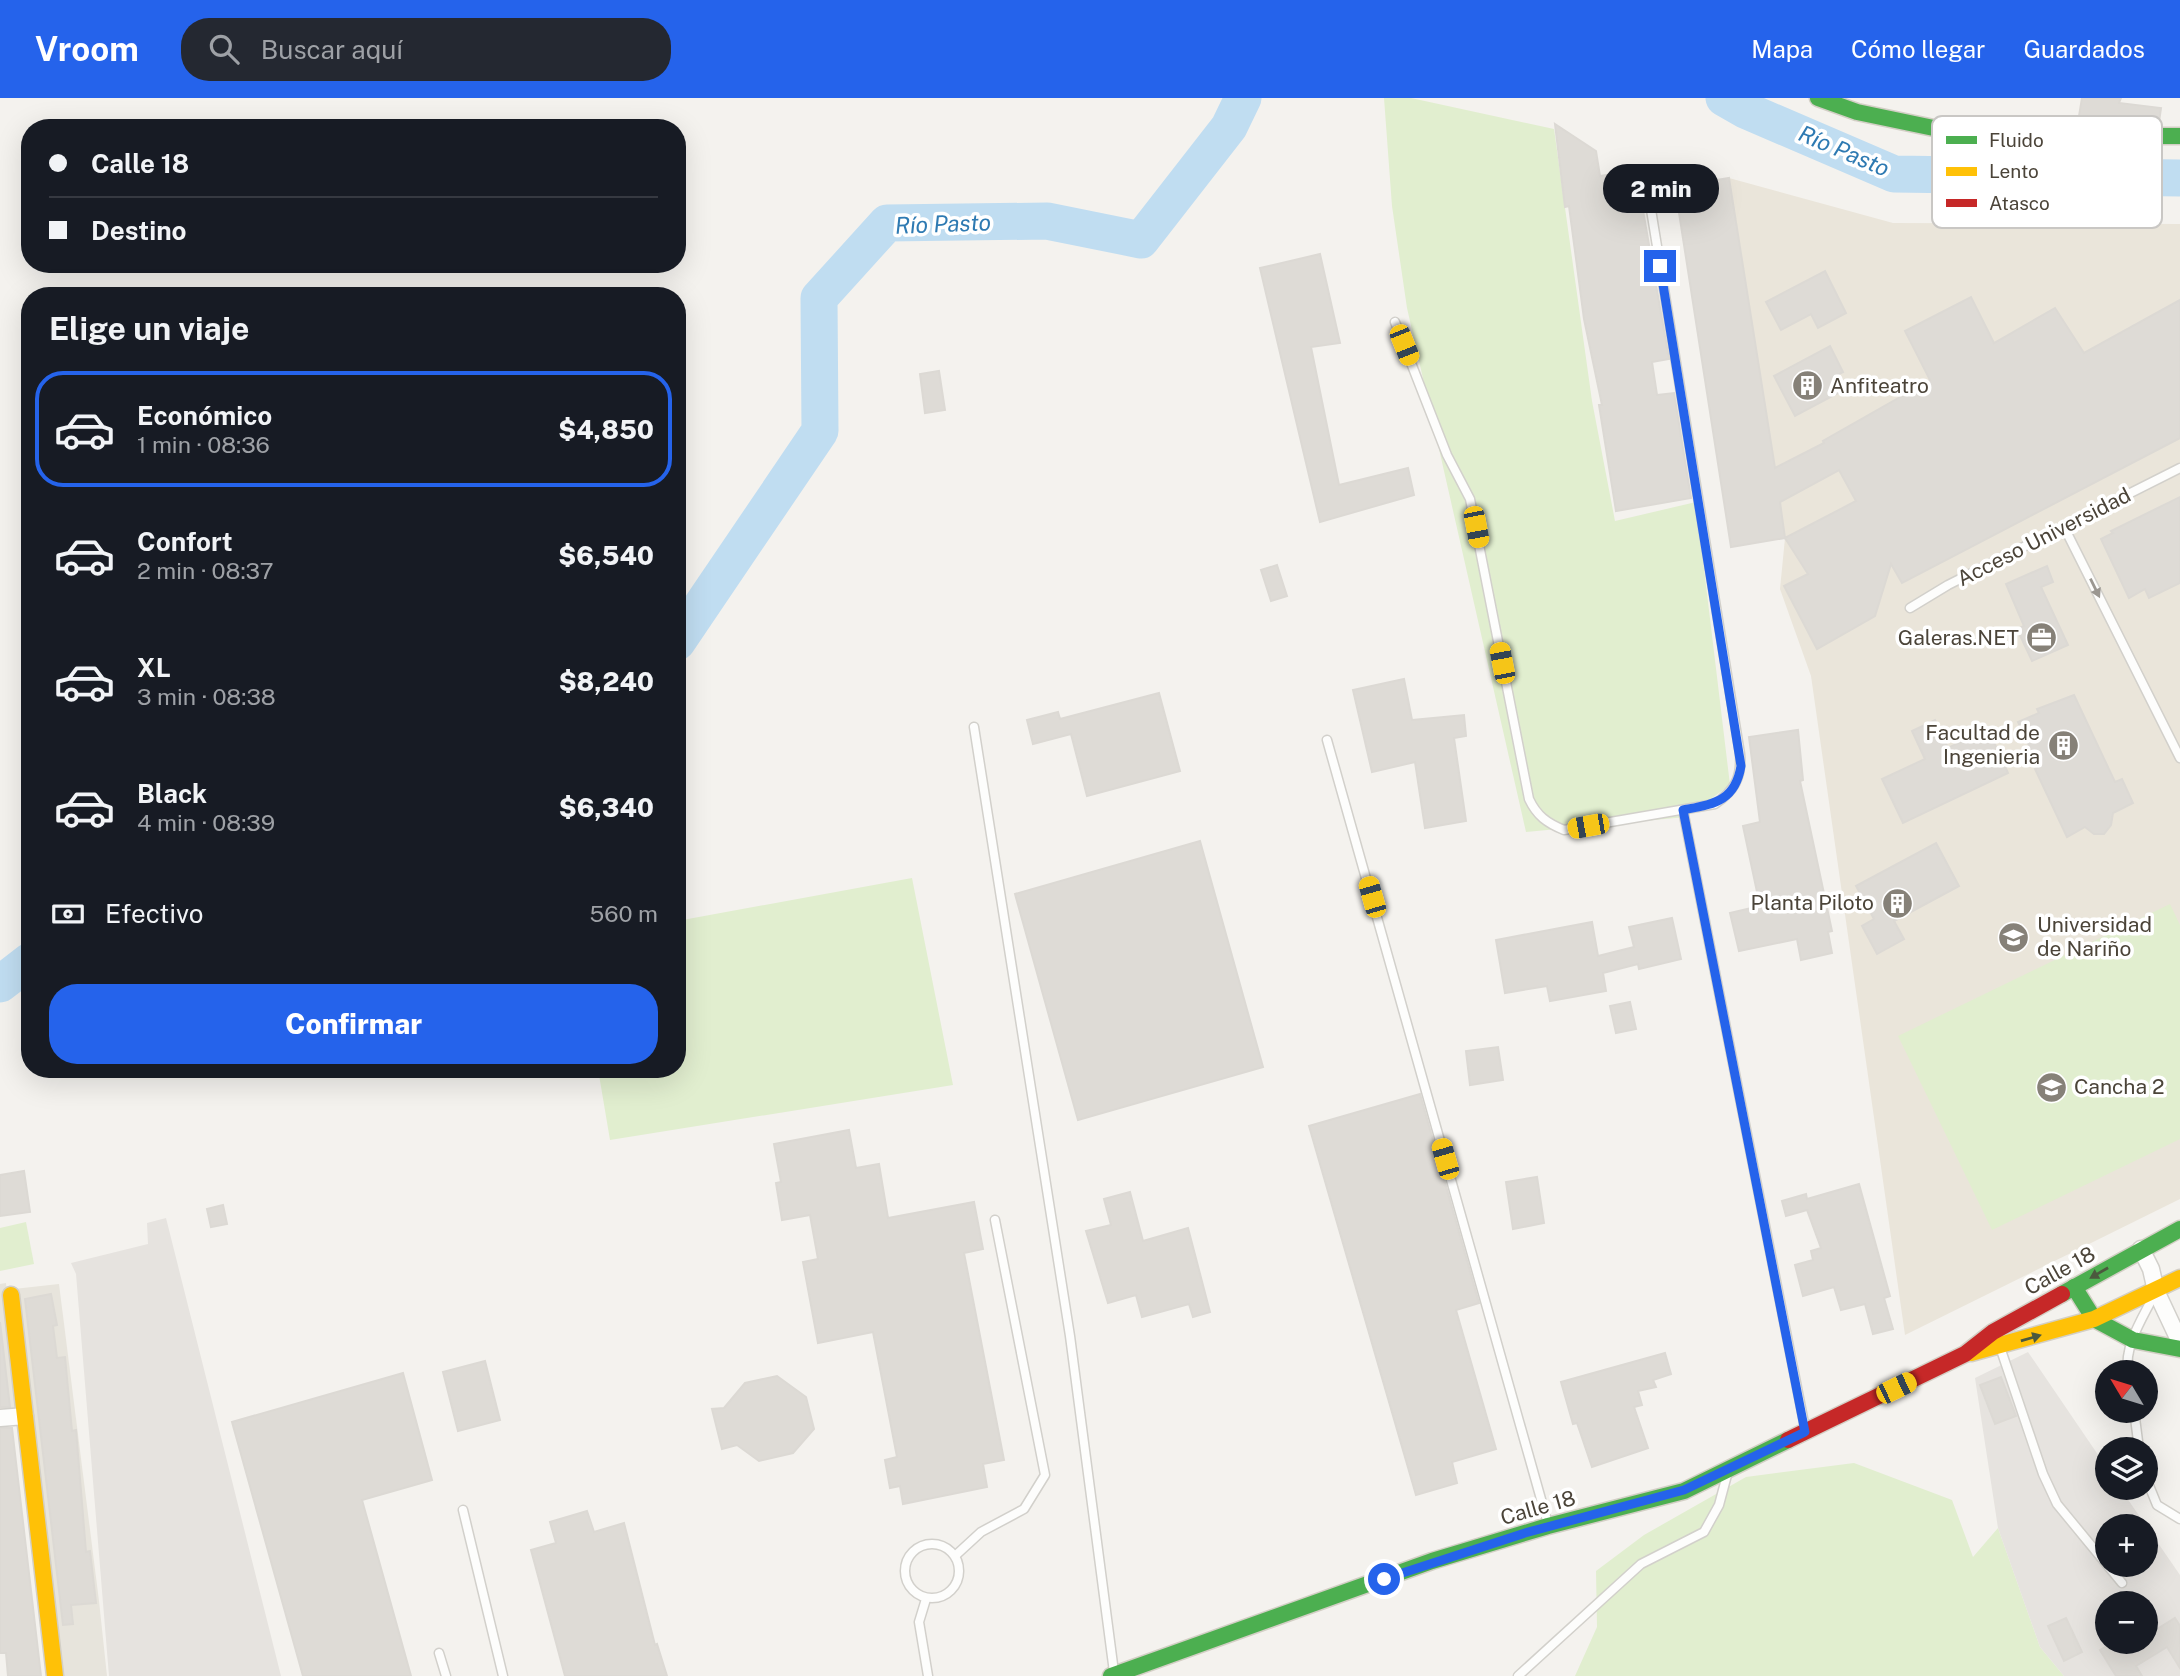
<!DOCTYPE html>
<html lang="es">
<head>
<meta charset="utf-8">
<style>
	body { margin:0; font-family:"Public Sans",sans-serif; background:#242831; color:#f1f3f6; height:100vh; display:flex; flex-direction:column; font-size:26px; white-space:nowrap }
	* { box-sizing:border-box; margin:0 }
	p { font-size:23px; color:#9ea1a6 }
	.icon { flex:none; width:38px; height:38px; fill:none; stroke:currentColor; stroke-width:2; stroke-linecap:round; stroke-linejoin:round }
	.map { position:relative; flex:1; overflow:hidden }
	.drawer { position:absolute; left:21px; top:189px; width:665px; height:791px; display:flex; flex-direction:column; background:#171b24; border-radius:28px; box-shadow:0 7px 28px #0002 }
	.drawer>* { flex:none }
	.banner { position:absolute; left:21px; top:21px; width:665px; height:154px; border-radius:28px; box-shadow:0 7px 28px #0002; display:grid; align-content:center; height:154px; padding:0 28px; background:#171b24 }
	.needle { width:46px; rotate:308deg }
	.fabs { position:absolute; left:2095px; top:1262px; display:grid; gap:14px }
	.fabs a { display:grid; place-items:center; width:63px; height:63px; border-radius:50%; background:#171b24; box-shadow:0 7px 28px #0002; font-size:35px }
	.end { position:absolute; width:32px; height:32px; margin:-16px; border:9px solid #2563eb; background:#fff; box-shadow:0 0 0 4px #fff }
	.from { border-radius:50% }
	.bubble { position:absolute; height:49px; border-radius:24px; background:#171b24; box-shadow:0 7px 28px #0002; font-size:23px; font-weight:800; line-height:49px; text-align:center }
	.car { position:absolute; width:21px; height:42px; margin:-21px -10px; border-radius:9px; box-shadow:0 0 5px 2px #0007; background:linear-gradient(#f5c518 24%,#345 0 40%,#f5c518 0 76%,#345 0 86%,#f5c518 0) }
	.banner b { display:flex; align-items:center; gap:24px; height:66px; font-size:26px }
	.banner b+b { border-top:2px solid #363941 }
	.banner i { width:18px; height:18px; background:#f1f3f6 }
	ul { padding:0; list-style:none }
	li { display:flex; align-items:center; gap:21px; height:116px; margin:0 14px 10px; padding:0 14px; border:4px solid transparent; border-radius:28px }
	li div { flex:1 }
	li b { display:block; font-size:26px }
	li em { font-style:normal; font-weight:800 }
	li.selected { border-color:#2563eb }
	li>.icon { width:63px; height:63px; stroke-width:1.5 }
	h2 { padding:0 28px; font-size:32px; line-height:84px }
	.pay { display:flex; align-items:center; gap:18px; height:77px; padding:0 28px; font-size:26px }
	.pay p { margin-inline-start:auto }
	.primary-button { display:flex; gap:14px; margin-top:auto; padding:14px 28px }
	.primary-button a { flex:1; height:80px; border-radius:28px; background:#2563eb; color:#fff; font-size:28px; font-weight:800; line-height:80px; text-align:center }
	header { display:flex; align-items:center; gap:42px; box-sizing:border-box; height:98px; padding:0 35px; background:#2563eb; color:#fff }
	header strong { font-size:33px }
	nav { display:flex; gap:38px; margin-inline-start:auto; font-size:24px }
	.search { width:490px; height:63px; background:#242831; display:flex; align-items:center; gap:18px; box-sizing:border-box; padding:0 24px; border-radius:28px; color:#9ea1a6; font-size:26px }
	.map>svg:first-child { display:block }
</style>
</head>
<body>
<header>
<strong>Vroom</strong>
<div class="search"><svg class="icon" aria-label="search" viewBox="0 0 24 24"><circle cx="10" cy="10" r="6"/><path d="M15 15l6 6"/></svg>Buscar aquí</div>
<nav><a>Mapa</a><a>Cómo llegar</a><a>Guardados</a></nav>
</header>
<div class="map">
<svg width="2180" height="1578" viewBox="0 0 2180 1578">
	<rect width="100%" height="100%" fill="#f4f2ee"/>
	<!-- residential -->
	<g fill="#e7e4dc">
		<path d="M 6,1185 L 16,1313 L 0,1314 L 0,1186 Z"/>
		<path d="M 59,1186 L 99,1503 L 107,1578 L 57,1578 L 14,1191 Z"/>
	</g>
	<!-- education -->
	<path fill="#eae5da" d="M 1729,80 L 1893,125 L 2180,126 L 2180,1101 L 1905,1237 L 1811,578 L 1780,491 L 1785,440 Z"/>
	<!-- green -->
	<g fill="#e1eecf">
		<path d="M 1384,0 L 1411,0 L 1554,31 L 1592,303 L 1615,423 L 1696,404 L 1730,687 L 1686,719 L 1526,734 L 1407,210 L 1392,108 Z"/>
		<path d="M 912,780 L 953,987 L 610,1042 L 598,971 L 677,971 L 677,823 Z"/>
		<path d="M 2170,806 L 2180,827 L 2180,1041 L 1992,1132 L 1898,938 Z"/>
		<path d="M 26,1124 L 34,1166 L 0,1173 L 0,1130 Z"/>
		<path d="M 1854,1365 L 1952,1402 L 1973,1459 L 1998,1430 L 2040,1549 L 2064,1578 L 1575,1578 L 1597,1529 L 1596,1473 L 1644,1437 L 1746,1379 Z"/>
	</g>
	<!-- parking -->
	<g fill="#e6e3df" fill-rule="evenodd">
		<path d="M 166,1120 L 281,1578 L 109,1578 L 76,1176 L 71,1165 L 148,1146 L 147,1125 Z"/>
		<path d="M 2028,1254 L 2107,1370 L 2107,1390 L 2120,1390 L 2180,1477 L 2180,1578 L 2064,1578 L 2040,1549 L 1998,1430 L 1975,1280 ZM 2107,1428 L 2146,1428 L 2146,1466 L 2107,1466 ZM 2107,1505 L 2146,1505 L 2146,1544 L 2107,1544 Z"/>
	</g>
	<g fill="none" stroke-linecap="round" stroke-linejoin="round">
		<!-- river -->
		<g stroke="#c0ddf1" stroke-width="37">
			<path d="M 1724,0 L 1745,12 L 1894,76 L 2180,80"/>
			<path d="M 677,544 L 820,333 L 819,200 L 887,125 L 1047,123 L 1141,142 L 1229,29 L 1243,0"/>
			<path d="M 0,886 L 30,863"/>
		</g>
	</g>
	<!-- building -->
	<g fill="#dedbd6" stroke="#dcd9d4" stroke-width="2" fill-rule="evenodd">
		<path d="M 2082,0 L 2121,0 L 2119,5 L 2161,10 L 2159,24 L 2078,24 Z"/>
		<path d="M 1555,26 L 1596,53 L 1600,78 L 1621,75 L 1625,103 L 1641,101 L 1669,261 L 1652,264 L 1657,297 L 1674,295 L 1691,400 L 1616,413 L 1599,307 L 1602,307 L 1584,221 L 1569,108 L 1565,109 Z"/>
		<path d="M 1729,80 L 1775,370 L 1824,345 L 1823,343 L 1930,282 L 1905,233 L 1971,199 L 1994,245 L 2055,210 L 2084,255 L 2180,202 L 2180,340 L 1902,485 L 1891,466 L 1875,518 L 1817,551 L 1784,488 L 1808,476 L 1785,440 L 1731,449 L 1675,89 ZM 1839,372 L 1856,403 L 1785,440 L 1780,404 Z"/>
		<path d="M 1320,156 L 1340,245 L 1311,249 L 1339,387 L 1408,370 L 1414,397 L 1320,424 L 1260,170 Z"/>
		<path d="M 1825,173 L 1846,215 L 1818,230 L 1811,216 L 1781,232 L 1766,204 Z"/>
		<path d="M 1830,248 L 1843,274 L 1831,280 L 1838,295 L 1795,318 L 1774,278 Z"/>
		<path d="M 939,273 L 945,312 L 925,315 L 920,276 Z"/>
		<path d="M 2180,399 L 2180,485 L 2149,500 L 2145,491 L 2129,500 L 2101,441 L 2113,435 L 2111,433 Z"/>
		<path d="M 1277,467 L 1287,498 L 1271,503 L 1261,472 Z"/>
		<path d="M 2047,468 L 2053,484 L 2041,489 L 2068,547 L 2032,563 L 2017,531 L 2024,528 L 2006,486 Z"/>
		<path d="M 1404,581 L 1412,622 L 1464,617 L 1466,638 L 1454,640 L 1466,723 L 1425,730 L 1415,664 L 1372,674 L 1353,592 Z"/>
		<path d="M 1159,595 L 1180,673 L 1087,698 L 1071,636 L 1033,646 L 1027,622 L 1058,614 L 1060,621 Z"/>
		<path d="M 2074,597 L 2115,684 L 2122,681 L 2133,705 L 2113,715 L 2111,727 L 2104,736 L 2094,736 L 2085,729 L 2067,739 L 2035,671 L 2039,669 L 2018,624 L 2039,615 L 2037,611 Z"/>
		<path d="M 1935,622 L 1948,650 L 1988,631 L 2008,675 L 1903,725 L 1882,681 L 1925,661 L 1912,633 Z"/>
		<path d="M 1798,632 L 1803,682 L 1800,683 L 1832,833 L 1828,834 L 1832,855 L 1801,862 L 1797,841 L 1739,853 L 1730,815 L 1760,808 L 1743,728 L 1760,724 L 1749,639 Z"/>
		<path d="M 1200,743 L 1263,969 L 1078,1022 L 1015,796 Z"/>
		<path d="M 1936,745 L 1959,788 L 1894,823 L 1904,841 L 1877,856 L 1862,828 L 1874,821 L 1856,788 Z"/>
		<path d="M 1672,820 L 1681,861 L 1639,871 L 1638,866 L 1603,875 L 1606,893 L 1550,903 L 1547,888 L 1505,895 L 1496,842 L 1592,824 L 1598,858 L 1634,849 L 1629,829 Z"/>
		<path d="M 1630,904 L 1636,931 L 1616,935 L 1610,908 Z"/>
		<path d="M 1498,949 L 1503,982 L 1470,987 L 1466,953 Z"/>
		<path d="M 1420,996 L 1479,1205 L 1456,1212 L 1496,1351 L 1452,1364 L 1457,1385 L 1416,1397 L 1309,1028 Z"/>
		<path d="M 849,1032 L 856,1070 L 879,1066 L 888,1120 L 974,1104 L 983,1151 L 964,1155 L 1004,1362 L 983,1366 L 987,1389 L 903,1406 L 900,1388 L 890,1390 L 885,1362 L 897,1359 L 873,1234 L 818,1245 L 803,1164 L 818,1161 L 810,1117 L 782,1122 L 776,1085 L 781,1084 L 774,1046 Z"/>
		<path d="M 24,1073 L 30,1114 L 0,1118 L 0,1077 Z"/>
		<path d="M 1537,1079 L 1544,1125 L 1513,1131 L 1506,1084 Z"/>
		<path d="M 1859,1086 L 1890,1198 L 1884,1200 L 1893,1231 L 1873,1236 L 1865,1206 L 1841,1212 L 1834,1189 L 1803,1198 L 1795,1167 L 1813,1162 L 1811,1153 L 1821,1150 L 1807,1112 L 1786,1118 L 1782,1103 L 1806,1096 L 1807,1101 Z"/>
		<path d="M 1130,1094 L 1143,1143 L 1188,1130 L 1210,1214 L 1193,1219 L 1189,1206 L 1142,1219 L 1136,1197 L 1108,1205 L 1086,1133 L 1111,1127 L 1104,1101 Z"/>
		<path d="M 223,1107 L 227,1126 L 211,1129 L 207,1111 Z"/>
		<path d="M 51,1196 L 57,1227 L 53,1228 L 57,1260 L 65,1259 L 72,1333 L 76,1332 L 86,1454 L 90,1453 L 96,1505 L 71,1507 L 73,1526 L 63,1527 L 25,1201 Z"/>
		<path d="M 0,1224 L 10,1309 L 0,1309 Z"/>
		<path d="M 1665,1255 L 1671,1276 L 1653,1282 L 1656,1289 L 1638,1293 L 1642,1307 L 1634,1309 L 1648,1350 L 1592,1369 L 1577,1325 L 1573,1326 L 1561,1284 Z"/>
		<path d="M 485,1263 L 500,1322 L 458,1333 L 443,1274 Z"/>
		<path d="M 403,1275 L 432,1382 L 362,1402 L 411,1578 L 303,1578 L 232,1324 Z"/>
		<path d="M 777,1278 L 806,1299 L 814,1331 L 793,1355 L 759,1363 L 737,1347 L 722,1351 L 712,1311 L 724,1310 L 745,1285 Z"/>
		<path d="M 2001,1279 L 2016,1318 L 1995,1326 L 1980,1287 Z"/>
		<path d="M 0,1330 L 12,1330 L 41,1578 L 8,1578 L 6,1555 L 0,1555 Z"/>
		<path d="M 587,1413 L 594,1434 L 624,1425 L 655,1547 L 657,1546 L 667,1578 L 565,1578 L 531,1452 L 556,1445 L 550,1424 Z"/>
		<path d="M 2066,1520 L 2082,1554 L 2064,1563 L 2048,1528 Z"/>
		<path d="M 2175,1520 L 2180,1528 L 2180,1570 L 2167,1549 L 2136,1568 L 2142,1578 L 2116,1578 L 2100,1552 L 2114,1544 L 2146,1544 L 2146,1538 Z"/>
	</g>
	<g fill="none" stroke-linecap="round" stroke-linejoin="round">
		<defs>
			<g id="lane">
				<path d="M 1395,224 L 1447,357 L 1470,401 L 1529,701 C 1537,718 1547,725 1564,732 L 1715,706 C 1734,693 1742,680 1740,656 L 1647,87"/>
				<path d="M 2064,429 L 2180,660"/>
				<path d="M 1910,510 L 1948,487 L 2180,370"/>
				<path d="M 974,629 L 1070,1238 L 1114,1574"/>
				<path d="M 1327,642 L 1548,1426"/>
				<path d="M 1683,712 L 1805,1330"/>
				<path d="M 2000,1249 L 2043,1376 L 2057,1406 L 2122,1485"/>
				<path d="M 2128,1274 C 2124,1248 2142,1221 2153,1199"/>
				<path d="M 2134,1312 L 2139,1351"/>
				<path d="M 2146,1380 L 2157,1407 L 2180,1421"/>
				<path d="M 463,1412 L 503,1578"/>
				<circle cx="932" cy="1473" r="27"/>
				<path d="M 956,1457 L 981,1434 L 1024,1411 L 1045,1377 L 995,1122"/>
				<path d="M 926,1501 L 919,1524 L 928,1578"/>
				<path d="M 439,1555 L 446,1578"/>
				<path d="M 1518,1578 L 1641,1466 L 1704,1434 L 1719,1407 L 1727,1377"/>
			</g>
			<g id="street">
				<path d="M 2141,1151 L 2151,1171 L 2156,1193 L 2180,1244"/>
				<path d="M 0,1320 L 25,1318"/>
			</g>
			<g id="fast">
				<path d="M 1818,0 L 1857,14 L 1948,33 L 2066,38 L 2180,38"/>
				<path d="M 2074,1189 L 2094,1221 L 2133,1242 L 2180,1251"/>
				<path d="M 2062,1196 L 2180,1131"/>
				<path d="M 1111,1578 L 1432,1463 L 1548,1428 L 1684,1393 L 1788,1342"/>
			</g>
			<g id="slow">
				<path d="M 11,1197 L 55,1578"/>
				<path d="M 1971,1255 L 2094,1221 L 2180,1180"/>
			</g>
			<path id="jam" d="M 1788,1342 L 1965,1256 L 1993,1234 L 2062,1196"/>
		</defs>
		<!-- lane casing -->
		<use href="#lane" stroke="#d2d0cb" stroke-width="11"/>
		<!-- street casing -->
		<use href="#street" stroke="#d2d0cb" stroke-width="19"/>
		<!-- fast casing -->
		<use href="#fast" stroke="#d3cfc5" stroke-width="19"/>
		<!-- slow casing -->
		<use href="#slow" stroke="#d3cfc5" stroke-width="19"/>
		<!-- jam casing -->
		<use href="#jam" stroke="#d3cfc5" stroke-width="19"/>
		<!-- lane -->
		<use href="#lane" stroke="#fdfdfc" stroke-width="8"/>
		<!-- street -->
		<use href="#street" stroke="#fdfdfc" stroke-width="16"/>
		<!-- fast -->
		<use href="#fast" stroke="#4caf50" stroke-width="16"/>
		<!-- slow -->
		<use href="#slow" stroke="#ffc107" stroke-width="16"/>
		<!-- jam -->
		<use href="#jam" stroke="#c62828" stroke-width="16"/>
	</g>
	<!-- one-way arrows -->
	<defs><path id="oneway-solid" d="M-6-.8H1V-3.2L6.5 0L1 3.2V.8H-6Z" transform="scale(1.75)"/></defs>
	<use fill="#9b9791" href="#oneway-solid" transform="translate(2095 490) rotate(64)"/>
	<g fill="#4b593e">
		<use href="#oneway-solid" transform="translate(2099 1175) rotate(150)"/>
		<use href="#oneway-solid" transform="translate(2031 1240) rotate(-16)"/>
	</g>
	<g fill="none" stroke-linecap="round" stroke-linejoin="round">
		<!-- route -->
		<path stroke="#2563eb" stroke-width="9" d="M 1384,1481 L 1525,1435 L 1684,1392 L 1805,1334 L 1683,712 C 1713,706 1735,704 1741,668 L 1660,168"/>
	</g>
	<!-- icons -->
	<defs>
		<symbol id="building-disc" viewBox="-11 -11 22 22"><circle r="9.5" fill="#868178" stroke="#fff"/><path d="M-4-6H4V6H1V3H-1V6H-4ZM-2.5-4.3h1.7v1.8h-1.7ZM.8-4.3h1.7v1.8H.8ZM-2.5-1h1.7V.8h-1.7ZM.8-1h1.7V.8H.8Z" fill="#fff"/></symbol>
		<symbol id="office-disc" viewBox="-11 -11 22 22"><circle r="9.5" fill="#868178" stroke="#fff"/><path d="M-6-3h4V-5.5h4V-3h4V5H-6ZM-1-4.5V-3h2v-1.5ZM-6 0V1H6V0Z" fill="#fff"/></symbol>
		<symbol id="university-disc" viewBox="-11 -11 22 22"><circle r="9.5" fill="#868178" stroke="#fff"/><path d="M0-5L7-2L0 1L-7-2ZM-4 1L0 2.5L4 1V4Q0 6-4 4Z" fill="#fff"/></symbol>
	</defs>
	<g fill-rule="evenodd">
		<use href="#building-disc" x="1790" y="270" width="35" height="35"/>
		<use href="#office-disc" x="2024" y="522" width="35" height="35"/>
		<use href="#building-disc" x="2046" y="630" width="35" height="35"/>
		<use href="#building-disc" x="1880" y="788" width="35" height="35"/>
		<use href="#university-disc" x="1996" y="822" width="35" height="35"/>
		<use href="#university-disc" x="2034" y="972" width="35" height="35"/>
	</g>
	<g text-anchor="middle" stroke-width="7" stroke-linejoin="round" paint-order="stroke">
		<!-- poi labels -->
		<g font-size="21" fill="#4b4439" stroke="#fff" text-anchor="start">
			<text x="1830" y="295">Anfiteatro</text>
			<text x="2019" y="547" text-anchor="end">Galeras.NET</text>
			<text x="2040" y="642" text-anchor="end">Facultad de<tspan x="2040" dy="24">Ingenieria</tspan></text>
			<text x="1874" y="812" text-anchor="end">Planta Piloto</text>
			<text x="2037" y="834">Universidad<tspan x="2037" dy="24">de Nariño</tspan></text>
			<text x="2074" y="996">Cancha 2</text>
		</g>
		<!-- street labels -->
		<g font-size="21" fill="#4b4439" stroke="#fff">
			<text transform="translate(2044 439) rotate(-27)" y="7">Acceso Universidad</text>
			<text transform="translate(2060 1173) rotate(-29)" y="7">Calle 18</text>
			<text transform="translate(1538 1410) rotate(-16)" y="7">Calle 18</text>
		</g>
		<!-- water labels -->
		<g font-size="23" font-style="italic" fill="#2e7ab2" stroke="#fff">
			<text transform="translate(1844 53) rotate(23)" y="8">Río Pasto</text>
			<text transform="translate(943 126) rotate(-2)" y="8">Río Pasto</text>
		</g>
	</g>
	<!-- legend -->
	<rect x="1932" y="18" width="230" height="112" rx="10" fill="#fff" stroke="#c9c7c4" stroke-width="2"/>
	<rect x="1946" y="38" width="31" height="8" fill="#4caf50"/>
	<rect x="1946" y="69" width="31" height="9" fill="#ffc107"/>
	<rect x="1946" y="101" width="31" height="8" fill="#c62828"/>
	<g font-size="19" fill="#4b4439">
		<text x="1989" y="49">Fluido</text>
		<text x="1989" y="80">Lento</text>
		<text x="1989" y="112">Atasco</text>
	</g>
</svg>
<div class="fabs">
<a><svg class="needle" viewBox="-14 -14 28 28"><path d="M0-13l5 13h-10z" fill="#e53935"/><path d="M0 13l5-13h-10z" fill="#9ea1a6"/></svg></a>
<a><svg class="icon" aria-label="layers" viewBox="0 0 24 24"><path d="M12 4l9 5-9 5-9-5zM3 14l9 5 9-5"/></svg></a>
<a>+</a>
<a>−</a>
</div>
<i class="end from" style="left:1384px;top:1481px"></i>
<i class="end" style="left:1660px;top:168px"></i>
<div class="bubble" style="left:1603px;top:66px;width:116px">2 min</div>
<i class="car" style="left:1404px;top:247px;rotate:158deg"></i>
<i class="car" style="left:1476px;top:429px;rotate:169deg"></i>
<i class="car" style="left:1502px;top:565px;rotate:349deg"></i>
<i class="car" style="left:1588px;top:728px;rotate:260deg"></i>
<i class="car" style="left:1372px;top:799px;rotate:344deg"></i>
<i class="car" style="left:1445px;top:1061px;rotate:344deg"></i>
<i class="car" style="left:1896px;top:1290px;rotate:64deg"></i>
<div class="banner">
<b><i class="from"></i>Calle 18</b>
<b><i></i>Destino</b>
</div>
<section class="drawer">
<h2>Elige un viaje</h2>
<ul>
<li class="selected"><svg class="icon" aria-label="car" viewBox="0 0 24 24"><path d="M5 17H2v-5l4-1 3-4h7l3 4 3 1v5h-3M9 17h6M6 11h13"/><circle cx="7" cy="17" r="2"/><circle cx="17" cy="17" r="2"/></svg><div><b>Económico</b><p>1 min · 08:36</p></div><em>$4,850</em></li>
<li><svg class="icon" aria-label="car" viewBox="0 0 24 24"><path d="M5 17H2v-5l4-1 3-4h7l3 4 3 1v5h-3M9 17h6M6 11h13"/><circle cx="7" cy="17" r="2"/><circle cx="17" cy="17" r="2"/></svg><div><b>Confort</b><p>2 min · 08:37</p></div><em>$6,540</em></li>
<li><svg class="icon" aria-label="car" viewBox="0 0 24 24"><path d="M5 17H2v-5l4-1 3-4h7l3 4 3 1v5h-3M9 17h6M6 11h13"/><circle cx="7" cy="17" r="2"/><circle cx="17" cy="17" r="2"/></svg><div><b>XL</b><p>3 min · 08:38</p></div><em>$8,240</em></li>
<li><svg class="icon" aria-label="car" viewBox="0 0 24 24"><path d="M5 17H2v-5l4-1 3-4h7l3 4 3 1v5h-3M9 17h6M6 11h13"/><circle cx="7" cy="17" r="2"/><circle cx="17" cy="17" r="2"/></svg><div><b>Black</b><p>4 min · 08:39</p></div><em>$6,340</em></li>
</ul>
<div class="pay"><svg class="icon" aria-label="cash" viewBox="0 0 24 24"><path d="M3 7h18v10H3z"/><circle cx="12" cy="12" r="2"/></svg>Efectivo<p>560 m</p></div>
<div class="primary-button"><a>Confirmar</a></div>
</section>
</div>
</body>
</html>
